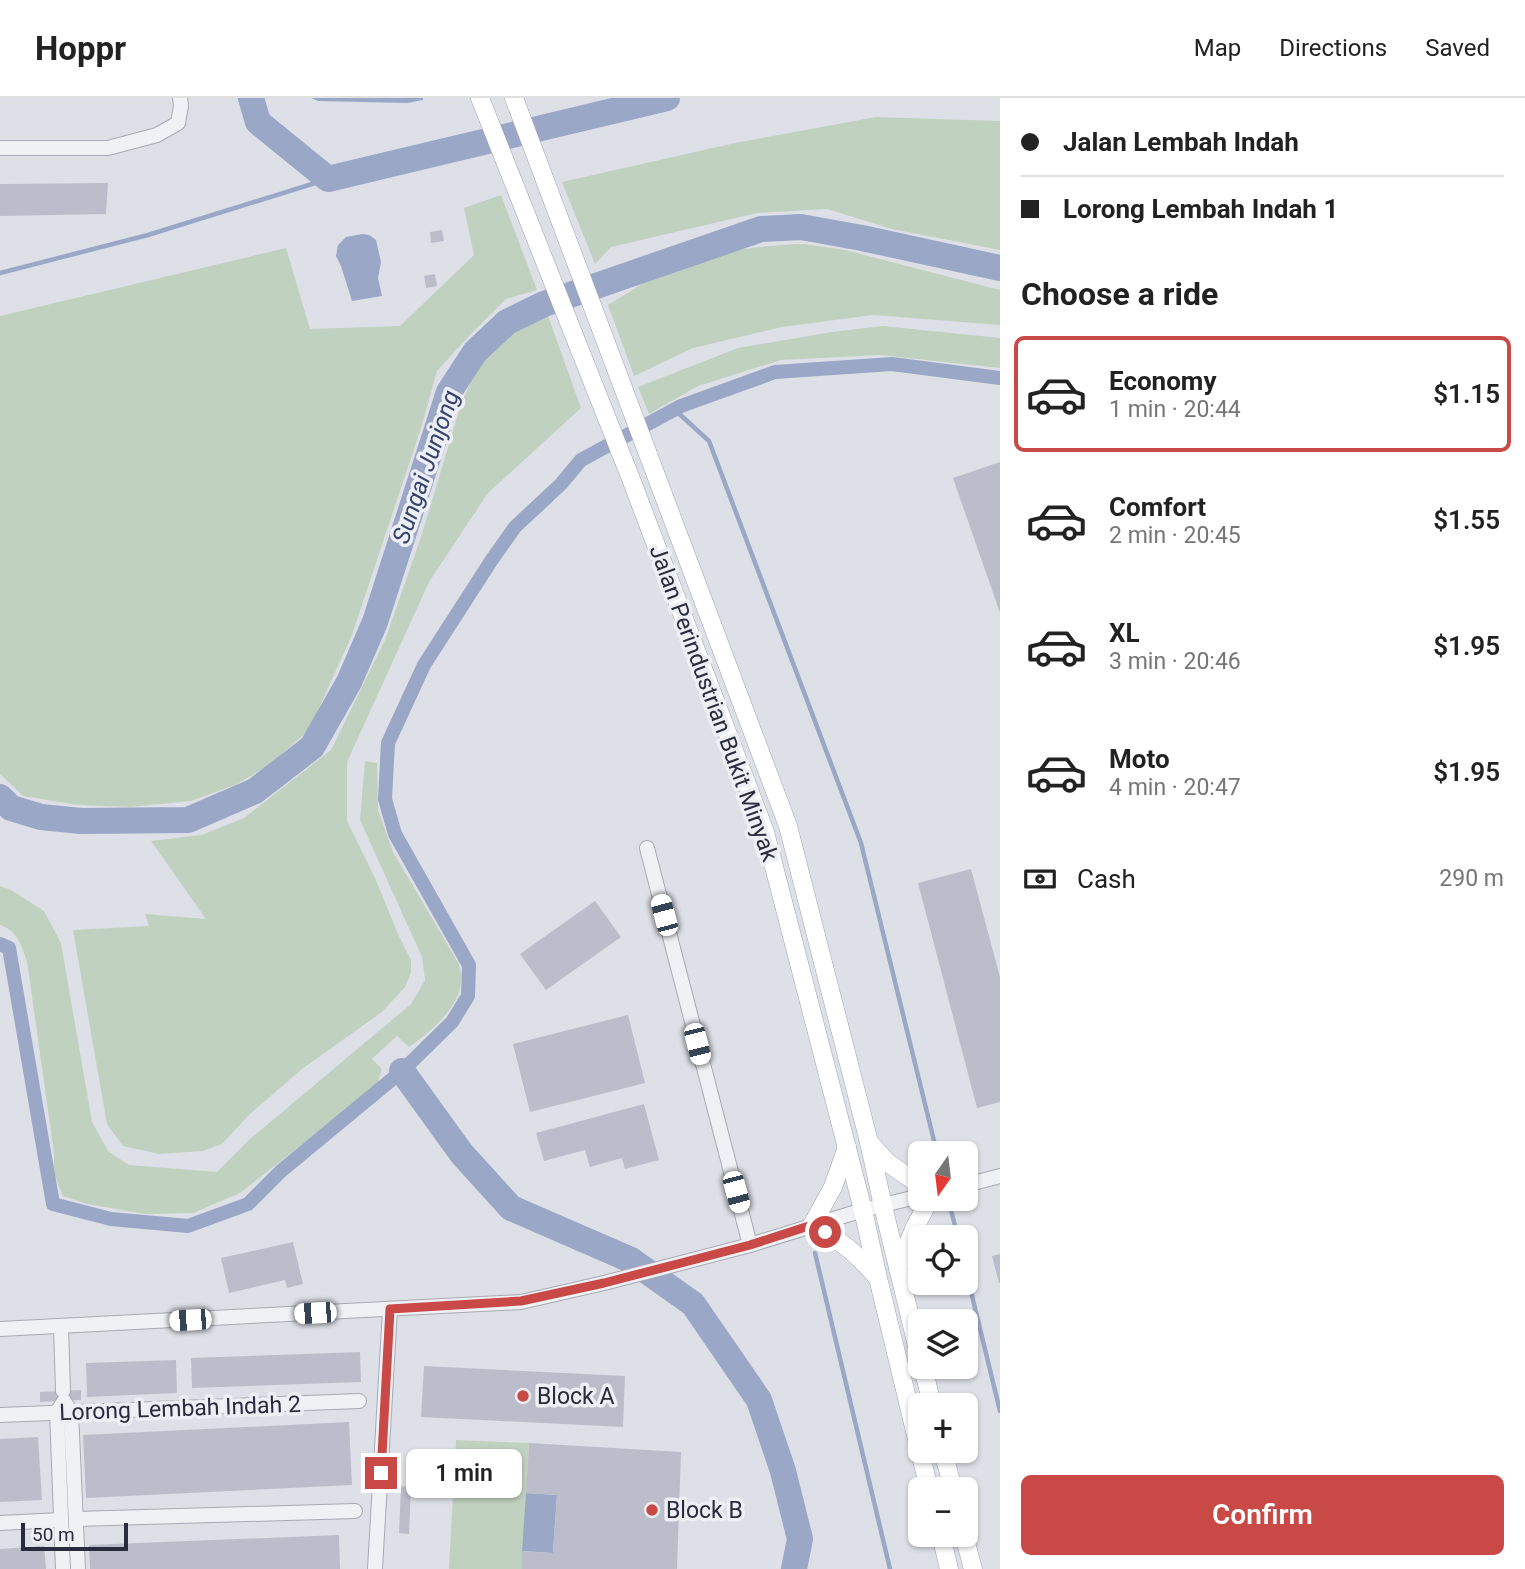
<!DOCTYPE html>
<html lang="en">
<head>
<meta charset="utf-8">
<style>
	body { margin:0; font-family:Roboto,sans-serif; background:#f6f6f6; color:#222; height:100vh; display:flex; flex-direction:column; font-size:26px; white-space:nowrap }
	* { box-sizing:border-box; margin:0 }
	p { font-size:23px; color:#767676 }
	.icon { flex:none; width:38px; height:38px; fill:none; stroke:currentColor; stroke-width:2; stroke-linecap:round; stroke-linejoin:round }
	.map { position:relative; flex:1; overflow:hidden }
	.details { display:flex; flex-direction:column; background:#fff; width:525px }
	.details>* { flex:none }
	.guide { display:grid; align-content:center; height:154px; padding:0 21px; background:#fff }
	.needle { width:46px; rotate:194deg }
	.tools { position:absolute; left:908px; top:1043px; display:grid; gap:14px }
	.tools a { display:grid; place-items:center; width:70px; height:70px; border-radius:10px; background:#fff; box-shadow:0 2px 5px #0004; font-size:35px }
	.scale { position:absolute; left:21px; bottom:18px; width:107px; box-sizing:border-box; padding-left:7px; border:4px solid #282c3d; border-top:0; font-size:19px; line-height:24px; white-space:nowrap; color:#282c3d; -webkit-text-stroke:5px #edeff5; paint-order:stroke }
	.end { position:absolute; width:32px; height:32px; margin:-16px; border:9px solid #c94946; background:#fff; box-shadow:0 0 0 4px #fff }
	.from { border-radius:50% }
	.bubble { position:absolute; height:49px; border-radius:10px; background:#fff; box-shadow:0 2px 5px #0004; font-size:23px; font-weight:600; line-height:49px; text-align:center }
	.car { position:absolute; width:21px; height:42px; margin:-21px -10px; border-radius:9px; box-shadow:0 0 5px 2px #0007; background:linear-gradient(#fff 24%,#345 0 40%,#fff 0 76%,#345 0 86%,#fff 0) }
	.guide b { display:flex; align-items:center; gap:24px; height:66px; font-size:26px }
	.guide b+b { border-top:2px solid #e0e0e0 }
	.guide i { width:18px; height:18px; background:#222 }
	ul { padding:0; list-style:none }
	li { display:flex; align-items:center; gap:21px; height:116px; margin:0 14px 10px; padding:0 7px; border:4px solid transparent; border-radius:10px }
	li div { flex:1 }
	li b { display:block; font-size:26px }
	li em { font-style:normal; font-weight:600 }
	li.on { border-color:#c94946 }
	li>.icon { width:63px; height:63px; stroke-width:1.5 }
	h2 { padding:0 21px; font-size:32px; line-height:84px }
	.pay { display:flex; align-items:center; gap:18px; height:77px; padding:0 21px; font-size:26px }
	.pay p { margin-inline-start:auto }
	.action { display:flex; gap:14px; margin-top:auto; padding:14px 21px }
	.action a { flex:1; height:80px; border-radius:10px; background:#c94946; color:#fff; font-size:28px; font-weight:600; line-height:80px; text-align:center }
	header { display:flex; align-items:center; gap:42px; box-sizing:border-box; height:98px; padding:0 35px; background:#fff; border-bottom:2px solid #e0e0e0 }
	header strong { font-size:33px }
	nav { display:flex; gap:38px; margin-inline-start:auto; font-size:24px }
	main { display:flex; flex:1; min-height:0 }
	.map>svg:first-child { display:block }
</style>
</head>
<body>
<header>
<strong>Hoppr</strong>
<nav><a>Map</a><a>Directions</a><a>Saved</a></nav>
</header>
<main>
<div class="map">
<svg width="1000" height="1471" viewBox="0 0 1000 1471">
	<rect width="100%" height="100%" fill="#dee0e7"/>
	<!-- green -->
	<g fill="#c1d1bf">
		<path d="M 876,19 L 1000,23 L 1000,152 L 892,131 L 827,111 L 757,115 L 611,149 L 595,166 L 562,84 L 735,45 Z"/>
		<path d="M 501,97 L 537,192 L 506,201 L 470,237 L 437,273 L 421,330 L 352,537 L 309,632 L 269,667 L 235,687 L 191,703 L 130,709 L 78,707 L 23,698 L 0,676 L 0,218 L 286,150 L 310,231 L 400,228 L 474,157 L 464,110 Z"/>
		<path d="M 804,146 L 845,152 L 1000,192 L 1000,227 L 873,217 L 782,229 L 693,250 L 634,278 L 608,207 C 628,195 654,177 675,169 C 716,153 760,147 804,146 Z"/>
		<path d="M 548,218 L 581,310 L 488,395 L 429,484 L 347,664 L 347,723 L 375,780 L 398,836 L 411,862 L 411,875 L 405,889 L 382,914 L 302,971 L 250,1016 L 222,1046 L 203,1053 L 159,1056 L 123,1048 L 107,1026 L 73,832 L 149,828 L 145,816 L 206,821 L 151,743 L 202,737 L 244,720 L 331,652 L 385,542 L 421,439 L 462,303 L 481,264 L 507,235 Z"/>
		<path d="M 883,228 L 1000,240 L 1000,270 L 880,257 L 781,262 L 698,288 L 649,316 L 638,289 L 738,250 L 832,234 Z"/>
		<path d="M 365,663 L 377,665 L 378,712 L 393,754 L 459,866 C 460,872 462,878 461,883 C 460,910 429,935 409,949 L 397,938 L 372,961 L 382,971 L 377,987 L 240,1095 L 193,1115 L 145,1116 L 87,1106 L 63,1098 L 54,1076 L 54,1055 L 27,863 C 21,847 18,833 0,827 L 0,788 L 11,792 L 44,813 L 61,845 L 92,1024 L 108,1053 L 129,1067 L 217,1074 L 250,1041 L 411,906 L 425,882 L 422,859 L 360,722 Z"/>
		<path d="M 456,1342 L 529,1345 L 522,1471 L 449,1471 Z"/>
	</g>
	<!-- water -->
	<g fill="#9aa7c6">
		<path d="M 311,0 L 423,0 L 423,2 L 407,5 L 318,3 Z"/>
		<path d="M 362,136 L 369,137 L 376,142 L 381,164 L 378,180 L 382,198 L 352,203 L 341,168 L 336,158 L 338,147 L 346,139 Z"/>
		<path d="M 526,1395 L 557,1397 L 553,1455 L 522,1453 Z"/>
	</g>
	<g fill="none" stroke-linecap="round" stroke-linejoin="round">
		<!-- stream -->
		<g stroke="#9aa7c6" stroke-width="4.5">
			<path d="M 0,175 L 148,137 L 328,81"/>
			<path d="M 675,312 L 709,343 L 861,745 L 937,1055"/>
			<path d="M 948,1101 L 958,1139"/>
			<path d="M 815,1155 L 890,1471"/>
			<path d="M 966,1173 L 1000,1313"/>
		</g>
		<!-- canal -->
		<path stroke="#9aa7c6" stroke-width="14" d="M 0,846 L 9,850 L 53,1106 L 111,1121 L 188,1128 L 248,1106 L 281,1073 L 402,973 L 452,924 L 468,898 L 469,867 L 395,736 L 385,701 L 388,645 L 424,567 L 491,463 L 515,429 L 561,386 L 581,362 L 681,308 L 775,274 L 892,266 L 1000,280"/>
		<!-- river -->
		<g stroke="#9aa7c6" stroke-width="26">
			<path d="M 251,0 L 258,24 L 328,81 L 667,0"/>
			<path d="M 0,699 L 11,710 L 41,719 L 81,723 L 188,722 L 255,693 L 312,649 L 349,584 L 375,524 L 449,294 L 475,254 L 507,224 L 544,206 L 761,131 L 801,129 L 862,140 L 1000,170"/>
			<path d="M 402,973 L 462,1056 L 511,1110 L 631,1162 L 693,1206 L 759,1302 L 783,1373 L 800,1441 L 794,1471"/>
		</g>
	</g>
	<!-- building -->
	<g fill="#bbbeca">
		<path d="M 108,85 L 106,116 L 0,118 L 0,86 Z"/>
		<path d="M 442,132 L 444,143 L 431,145 L 430,134 Z"/>
		<path d="M 435,176 L 437,188 L 426,190 L 424,178 Z"/>
		<path d="M 1000,364 L 1000,515 L 953,380 Z"/>
		<path d="M 971,771 L 1000,879 L 1000,1004 L 977,1010 L 918,785 Z"/>
		<path d="M 595,803 L 621,839 L 546,892 L 520,856 Z"/>
		<path d="M 628,917 L 645,985 L 530,1014 L 513,946 Z"/>
		<path d="M 644,1006 L 659,1062 L 625,1071 L 622,1060 L 590,1069 L 585,1052 L 544,1063 L 536,1035 Z"/>
		<path d="M 293,1144 L 303,1186 L 287,1190 L 285,1182 L 229,1195 L 221,1160 Z"/>
		<path d="M 1000,1156 L 1000,1185 L 999,1185 L 992,1158 Z"/>
		<path d="M 360,1254 L 361,1284 L 192,1290 L 191,1260 Z"/>
		<path d="M 176,1262 L 177,1295 L 87,1299 L 86,1265 Z"/>
		<path d="M 424,1268 L 625,1278 L 623,1329 L 421,1319 Z"/>
		<path d="M 81,1292 L 81,1302 L 40,1304 L 40,1294 Z"/>
		<path d="M 349,1324 L 352,1387 L 86,1400 L 83,1337 Z"/>
		<path d="M 38,1339 L 42,1402 L 0,1404 L 0,1341 Z"/>
		<path d="M 529,1345 L 681,1354 L 677,1471 L 522,1471 L 522,1453 L 553,1455 L 557,1397 L 526,1395 Z"/>
		<path d="M 401,1388 L 411,1389 L 409,1436 L 399,1435 Z"/>
		<path d="M 339,1437 L 340,1471 L 90,1471 L 89,1447 Z"/>
		<path d="M 44,1448 L 46,1471 L 0,1471 L 0,1451 Z"/>
	</g>
	<g fill="none" stroke-linecap="round" stroke-linejoin="round">
		<defs>
			<g id="minor">
				<path d="M 0,50 L 108,50 L 157,37 L 178,25 L 181,8 L 180,0"/>
				<path d="M 647,750 L 750,1147"/>
				<path d="M 966,1087 L 1000,1078"/>
				<path d="M 61,1228 L 63,1293"/>
				<path d="M 0,1231 L 521,1204 L 604,1185 L 685,1164 L 750,1147 L 863,1112 L 920,1098"/>
				<path d="M 0,1317 L 359,1303"/>
				<path d="M 76,1421 L 355,1413"/>
				<path d="M 0,1425 L 61,1422"/>
				<path d="M 63,1471 L 57,1314 L 64,1303 L 71,1314 L 78,1471"/>
				<path d="M 375,1471 L 390,1211"/>
			</g>
			<g id="major">
				<path d="M 480,0 L 631,381 L 765,734 L 863,1112 L 878,1180 L 929,1391"/>
				<path d="M 514,0 L 788,728 L 869,1044 L 883,1108 L 920,1260"/>
				<path d="M 869,1044 L 888,1065 L 920,1087"/>
				<path d="M 847,1049 L 833,1089 L 812,1127 C 840,1142 855,1154 876,1178"/>
				<path d="M 898,1170 L 915,1129 L 930,1101"/>
				<path d="M 923,1269 L 932,1307"/>
				<path d="M 943,1353 L 953,1391"/>
				<path d="M 941,1437 L 949,1471"/>
				<path d="M 964,1437 L 973,1471"/>
			</g>
		</defs>
		<!-- minor casing -->
		<use href="#minor" stroke="#a7aab4" stroke-width="16"/>
		<!-- major casing -->
		<use href="#major" stroke="#9ea2b2" stroke-width="19"/>
		<!-- minor -->
		<use href="#minor" stroke="#f0f1f5" stroke-width="14"/>
		<!-- major -->
		<use href="#major" stroke="#fff" stroke-width="18"/>
	</g>
	<g fill="none" stroke-linecap="round" stroke-linejoin="round">
		<!-- route -->
		<path stroke="#c94946" stroke-width="9" d="M 381,1375 L 390,1211 L 521,1203 L 604,1185 L 685,1164 L 750,1147 L 812,1127 L 825,1134"/>
	</g>
	<!-- markers -->
	<g fill="#c94946" stroke="#edeff5" stroke-width="2.5">
		<circle cx="523" cy="1298" r="7"/>
		<circle cx="652" cy="1412" r="7"/>
	</g>
	<g text-anchor="middle" stroke-width="7" stroke-linejoin="round" paint-order="stroke">
		<!-- street labels -->
		<g font-size="23" fill="#282c3d" stroke="#edeff5">
			<text transform="translate(714 605) rotate(70)" y="8">Jalan Perindustrian Bukit Minyak</text>
			<text transform="translate(180 1310) rotate(-2)" y="8">Lorong Lembah Indah 2</text>
		</g>
		<!-- poi labels -->
		<g font-size="23" fill="#282c3d" stroke="#edeff5" text-anchor="start">
			<text x="537" y="1306">Block A</text>
			<text x="666" y="1420">Block B</text>
		</g>
		<!-- water labels -->
		<g font-size="24" font-style="italic" fill="#33446f" stroke="#edeff5">
			<text transform="translate(426 369) rotate(-71)" y="8">Sungai Junjong</text>
		</g>
	</g>
</svg>
<div class="tools">
<a><svg class="needle" viewBox="-14 -14 28 28"><path d="M0-13l5 13h-10z" fill="#e53935"/><path d="M0 13l5-13h-10z" fill="#767676"/></svg></a>
<a><svg class="icon" aria-label="locate" viewBox="0 0 24 24"><circle cx="12" cy="12" r="6"/><path d="M12 2v4M12 18v4M2 12h4M18 12h4"/></svg></a>
<a><svg class="icon" aria-label="layers" viewBox="0 0 24 24"><path d="M12 4l9 5-9 5-9-5zM3 14l9 5 9-5"/></svg></a>
<a>+</a>
<a>−</a>
</div>
<div class="scale">50 m</div>
<i class="end from" style="left:825px;top:1134px"></i>
<i class="end" style="left:381px;top:1375px"></i>
<div class="bubble" style="left:406px;top:1351px;width:116px">1 min</div>
<i class="car" style="left:664px;top:817px;rotate:345deg"></i>
<i class="car" style="left:697px;top:946px;rotate:166deg"></i>
<i class="car" style="left:736px;top:1094px;rotate:165deg"></i>
<i class="car" style="left:315px;top:1215px;rotate:267deg"></i>
<i class="car" style="left:190px;top:1222px;rotate:267deg"></i>
</div>
<section class="details">
<div class="guide">
<b><i class="from"></i>Jalan Lembah Indah</b>
<b><i></i>Lorong Lembah Indah 1</b>
</div>
<h2>Choose a ride</h2>
<ul>
<li class="on"><svg class="icon" aria-label="car" viewBox="0 0 24 24"><path d="M5 17H2v-5l4-1 3-4h7l3 4 3 1v5h-3M9 17h6M6 11h13"/><circle cx="7" cy="17" r="2"/><circle cx="17" cy="17" r="2"/></svg><div><b>Economy</b><p>1 min · 20:44</p></div><em>$1.15</em></li>
<li><svg class="icon" aria-label="car" viewBox="0 0 24 24"><path d="M5 17H2v-5l4-1 3-4h7l3 4 3 1v5h-3M9 17h6M6 11h13"/><circle cx="7" cy="17" r="2"/><circle cx="17" cy="17" r="2"/></svg><div><b>Comfort</b><p>2 min · 20:45</p></div><em>$1.55</em></li>
<li><svg class="icon" aria-label="car" viewBox="0 0 24 24"><path d="M5 17H2v-5l4-1 3-4h7l3 4 3 1v5h-3M9 17h6M6 11h13"/><circle cx="7" cy="17" r="2"/><circle cx="17" cy="17" r="2"/></svg><div><b>XL</b><p>3 min · 20:46</p></div><em>$1.95</em></li>
<li><svg class="icon" aria-label="car" viewBox="0 0 24 24"><path d="M5 17H2v-5l4-1 3-4h7l3 4 3 1v5h-3M9 17h6M6 11h13"/><circle cx="7" cy="17" r="2"/><circle cx="17" cy="17" r="2"/></svg><div><b>Moto</b><p>4 min · 20:47</p></div><em>$1.95</em></li>
</ul>
<div class="pay"><svg class="icon" aria-label="cash" viewBox="0 0 24 24"><path d="M3 7h18v10H3z"/><circle cx="12" cy="12" r="2"/></svg>Cash<p>290 m</p></div>
<div class="action"><a>Confirm</a></div>
</section>
</main>
</body>
</html>
